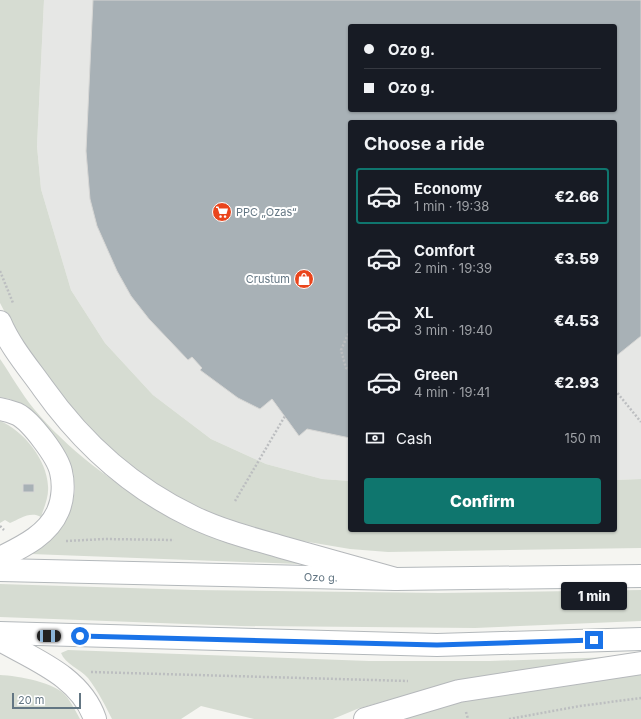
<!DOCTYPE html>
<html lang="en">
<head>
<meta charset="utf-8">
<style>
	body { margin:0; font-family:Inter,sans-serif; background:#20242c; color:#f1f3f6; height:100vh; display:flex; flex-direction:column; font-size:15px; white-space:nowrap }
	* { box-sizing:border-box; margin:0 }
	p { font-size:13px; color:#9ea1a6 }
	.icon { flex:none; width:22px; height:22px; fill:none; stroke:currentColor; stroke-width:2; stroke-linecap:round; stroke-linejoin:round }
	.map { position:relative; flex:1; overflow:hidden }
	.drawer { position:absolute; left:348px; top:120px; width:269px; height:412px; display:flex; flex-direction:column; background:#171b24; border-radius:4px; box-shadow:0 1px 3px #0004 }
	.drawer>* { flex:none }
	.hud { position:absolute; left:348px; top:24px; width:269px; height:88px; border-radius:4px; box-shadow:0 1px 3px #0004; display:grid; align-content:center; height:88px; padding:0 16px; background:#171b24 }
	.scale { position:absolute; left:12px; bottom:10px; width:69px; box-sizing:border-box; padding-left:4px; border:2px solid #637683; border-top:0; font-size:11px; line-height:14px; white-space:nowrap; color:#637683; -webkit-text-stroke:3px #fff; paint-order:stroke }
	.end { position:absolute; width:18px; height:18px; margin:-9px; border:5px solid #1a73e8; background:#fff; box-shadow:0 0 0 2px #fff }
	.from { border-radius:50% }
	.bubble { position:absolute; height:28px; border-radius:4px; background:#171b24; box-shadow:0 1px 3px #0004; font-size:13px; font-weight:800; line-height:28px; text-align:center }
	.car { position:absolute; width:12px; height:24px; margin:-12px -6px; border-radius:5px; box-shadow:0 0 3px 1px #0007; background:linear-gradient(#222 24%,#8ab4d8 0 40%,#222 0 76%,#8ab4d8 0 86%,#222 0) }
	.hud b { display:flex; align-items:center; gap:14px; height:38px; font-size:15px }
	.hud b+b { border-top:1px solid #363941 }
	.hud i { width:10px; height:10px; background:#f1f3f6 }
	ul { padding:0; list-style:none }
	li { display:flex; align-items:center; gap:12px; height:56px; margin:0 8px 6px; padding:0 8px; border:2px solid transparent; border-radius:4px }
	li div { flex:1 }
	li b { display:block; font-size:15px }
	li em { font-style:normal; font-weight:800 }
	li.current { border-color:#0f766e }
	li>.icon { width:36px; height:36px; stroke-width:1.5 }
	h2 { padding:0 16px; font-size:18px; line-height:48px }
	.pay { display:flex; align-items:center; gap:10px; height:44px; padding:0 16px; font-size:15px }
	.pay p { margin-inline-start:auto }
	.primary-button { display:flex; gap:8px; margin-top:auto; padding:8px 16px }
	.primary-button a { flex:1; height:46px; border-radius:4px; background:#0f766e; color:#fff; font-size:16px; font-weight:800; line-height:46px; text-align:center }
	.map>svg:first-child { display:block }
</style>
</head>
<body>
<div class="map">
<svg width="641" height="719" viewBox="0 0 641 719">
	<rect width="100%" height="100%" fill="#f5f5f1"/>
	<!-- built -->
	<path fill="#e6e7e5" fill-rule="evenodd" d="M 44,0 L 641,0 L 641,479 L 615,480 L 615,122 L 350,122 L 350,481 L 322,479 L 266,464 L 211,439 L 153,395 L 105,343 L 71,290 L 41,189 L 37,146 ZM 350,26 L 615,26 L 615,110 L 350,110 Z"/>
	<!-- green -->
	<g fill="#d6dcd2">
		<path d="M 0,0 L 44,0 L 37,146 L 41,189 L 71,290 L 105,343 L 153,395 L 211,439 L 266,464 L 322,479 L 350,481 L 350,530 L 615,530 L 615,480 L 641,479 L 641,548 L 388,552 L 350,549 L 261,534 L 166,494 L 87,431 L 22,345 L 0,303 Z"/>
		<path d="M 0,359 C 11,375 21,393 34,409 C 96,484 205,542 299,562 L 299,564 L 31,554 L 55,536 L 66,519 L 72,506 L 75,490 L 73,471 L 64,452 L 31,412 L 10,399 L 0,397 Z"/>
		<path d="M 0,421 C 24,431 47,460 48,486 C 49,497 44,507 41,517 C 30,511 20,519 10,523 L 5,520 L 0,523 Z"/>
		<path d="M 0,584 L 194,590 L 440,593 L 641,590 L 641,621 L 475,628 L 240,626 L 0,617 Z"/>
		<path d="M 68,650 L 369,661 L 490,661 L 616,657 L 417,692 L 357,709 L 333,719 L 254,719 L 201,706 L 181,719 L 112,719 C 105,705 98,691 88,678 C 80,669 65,664 61,653 Z"/>
		<path d="M 641,671 L 641,719 L 384,719 L 469,696 Z"/>
		<path d="M 0,675 C 18,676 56,682 67,697 C 72,704 76,712 80,719 L 0,719 Z"/>
	</g>
	<!-- building -->
	<g fill="#a8b1b6" stroke="#d6d6d4" fill-rule="evenodd">
		<path d="M 93,0 L 641,0 L 641,336 L 615,357 L 615,122 L 350,122 L 350,438 L 307,429 L 299,436 L 272,399 L 260,409 L 238,398 L 200,370 L 202,368 L 192,357 L 188,360 L 149,319 L 131,296 L 117,271 L 97,226 L 90,199 L 86,151 ZM 350,26 L 615,26 L 615,110 L 350,110 Z"/>
		<rect x="23" y="484" width="11" height="8"/>
	</g>
	<g fill="none" stroke-linecap="round" stroke-linejoin="round">
		<defs>
			<g id="primary">
				<path id="s1" d="M 0,570 L 396,579 L 641,576"/>
				<path d="M 0,633 L 437,645 L 641,639"/>
			</g>
			<g id="trunk">
				<path d="M 0,322 C 10,346 28,367 43,388 C 82,443 132,488 193,517 C 222,531 254,539 285,548 C 322,558 359,569 396,579"/>
				<path d="M 0,409 C 6,410 12,412 17,414 C 31,421 58,457 61,472 C 64,484 63,500 58,511 C 48,535 22,547 0,558"/>
				<path d="M 0,640 C 35,660 81,677 95,719"/>
				<path d="M 365,719 L 459,691 L 641,663"/>
			</g>
		</defs>
		<!-- primary casing -->
		<use href="#primary" stroke="#b3b8bb" stroke-width="24"/>
		<!-- trunk casing -->
		<use href="#trunk" stroke="#b5b8bb" stroke-width="24"/>
		<!-- path -->
		<g stroke="#bcbec0" stroke-width="2.5" stroke-dasharray="2 2" stroke-linecap="butt">
			<path d="M 0,271 L 13,303"/>
			<path d="M 350,330 L 341,350 L 346,368 L 350,370"/>
			<path d="M 615,390 L 641,422"/>
			<path d="M 235,501 L 285,416"/>
			<path d="M 0,526 L 4,530"/>
			<path d="M 66,541 L 105,539 L 174,540"/>
			<path d="M 91,672 L 408,681"/>
			<path d="M 466,712 L 468,719"/>
			<path d="M 509,719 L 580,706 L 641,698"/>
		</g>
		<!-- primary -->
		<use href="#primary" stroke="#fff" stroke-width="22"/>
		<!-- trunk -->
		<use href="#trunk" stroke="#fff" stroke-width="22"/>
	</g>
	<g fill="none" stroke-linecap="round" stroke-linejoin="round">
		<!-- route -->
		<path stroke="#1a73e8" stroke-width="5" d="M 80,636 L 437,645 L 594,640"/>
	</g>
	<!-- icons -->
	<defs>
		<symbol id="supermarket-disc" viewBox="-11 -11 22 22"><circle r="9.5" fill="#ea451c" stroke="#fff"/><path d="M-6-5.5h2.5l.6 2H6L4.5 2H-2.5L-4.4-4H-6ZM-1.5 3.2a1.3 1.3 0 1 0 .1 0ZM3 3.2a1.3 1.3 0 1 0 .1 0Z" fill="#fff"/></symbol>
		<symbol id="shop-disc" viewBox="-11 -11 22 22"><circle r="9.5" fill="#ea451c" stroke="#fff"/><path d="M-5-2.5h2.3a2.7 3.5 0 0 1 5.4 0H5L5.5 6h-11ZM-1.5-2.5h3a1.5 2.3 0 0 0-3 0Z" fill="#fff"/></symbol>
	</defs>
	<g fill-rule="evenodd">
		<use href="#supermarket-disc" x="211" y="201" width="22" height="22"/>
		<use href="#shop-disc" x="293" y="268" width="22" height="22"/>
	</g>
	<g text-anchor="middle" stroke-width="4" stroke-linejoin="round" paint-order="stroke">
		<!-- poi labels -->
		<g font-size="11" fill="#637683" stroke="#fff" text-anchor="start">
			<text x="236" y="216">PPC „Ozas“</text>
			<text x="290" y="283" text-anchor="end">Crustum</text>
		</g>
		<!-- street labels -->
		<g font-size="11" fill="#637683" stroke="#fff">
			<text dy="4" stroke="none"><textPath href="#s1" startOffset="321">Ozo g.</textPath></text>
		</g>
	</g>
</svg>
<div class="scale">20 m</div>
<i class="end from" style="left:80px;top:636px"></i>
<i class="end" style="left:594px;top:640px"></i>
<div class="bubble" style="left:561px;top:582px;width:66px">1 min</div>
<i class="car" style="left:49px;top:636px;rotate:91deg"></i>
<div class="hud">
<b><i class="from"></i>Ozo g.</b>
<b><i></i>Ozo g.</b>
</div>
<section class="drawer">
<h2>Choose a ride</h2>
<ul>
<li class="current"><svg class="icon" aria-label="car" viewBox="0 0 24 24"><path d="M5 17H2v-5l4-1 3-4h7l3 4 3 1v5h-3M9 17h6M6 11h13"/><circle cx="7" cy="17" r="2"/><circle cx="17" cy="17" r="2"/></svg><div><b>Economy</b><p>1 min · 19:38</p></div><em>€2.66</em></li>
<li><svg class="icon" aria-label="car" viewBox="0 0 24 24"><path d="M5 17H2v-5l4-1 3-4h7l3 4 3 1v5h-3M9 17h6M6 11h13"/><circle cx="7" cy="17" r="2"/><circle cx="17" cy="17" r="2"/></svg><div><b>Comfort</b><p>2 min · 19:39</p></div><em>€3.59</em></li>
<li><svg class="icon" aria-label="car" viewBox="0 0 24 24"><path d="M5 17H2v-5l4-1 3-4h7l3 4 3 1v5h-3M9 17h6M6 11h13"/><circle cx="7" cy="17" r="2"/><circle cx="17" cy="17" r="2"/></svg><div><b>XL</b><p>3 min · 19:40</p></div><em>€4.53</em></li>
<li><svg class="icon" aria-label="car" viewBox="0 0 24 24"><path d="M5 17H2v-5l4-1 3-4h7l3 4 3 1v5h-3M9 17h6M6 11h13"/><circle cx="7" cy="17" r="2"/><circle cx="17" cy="17" r="2"/></svg><div><b>Green</b><p>4 min · 19:41</p></div><em>€2.93</em></li>
</ul>
<div class="pay"><svg class="icon" aria-label="cash" viewBox="0 0 24 24"><path d="M3 7h18v10H3z"/><circle cx="12" cy="12" r="2"/></svg>Cash<p>150 m</p></div>
<div class="primary-button"><a>Confirm</a></div>
</section>
</div>
</body>
</html>
